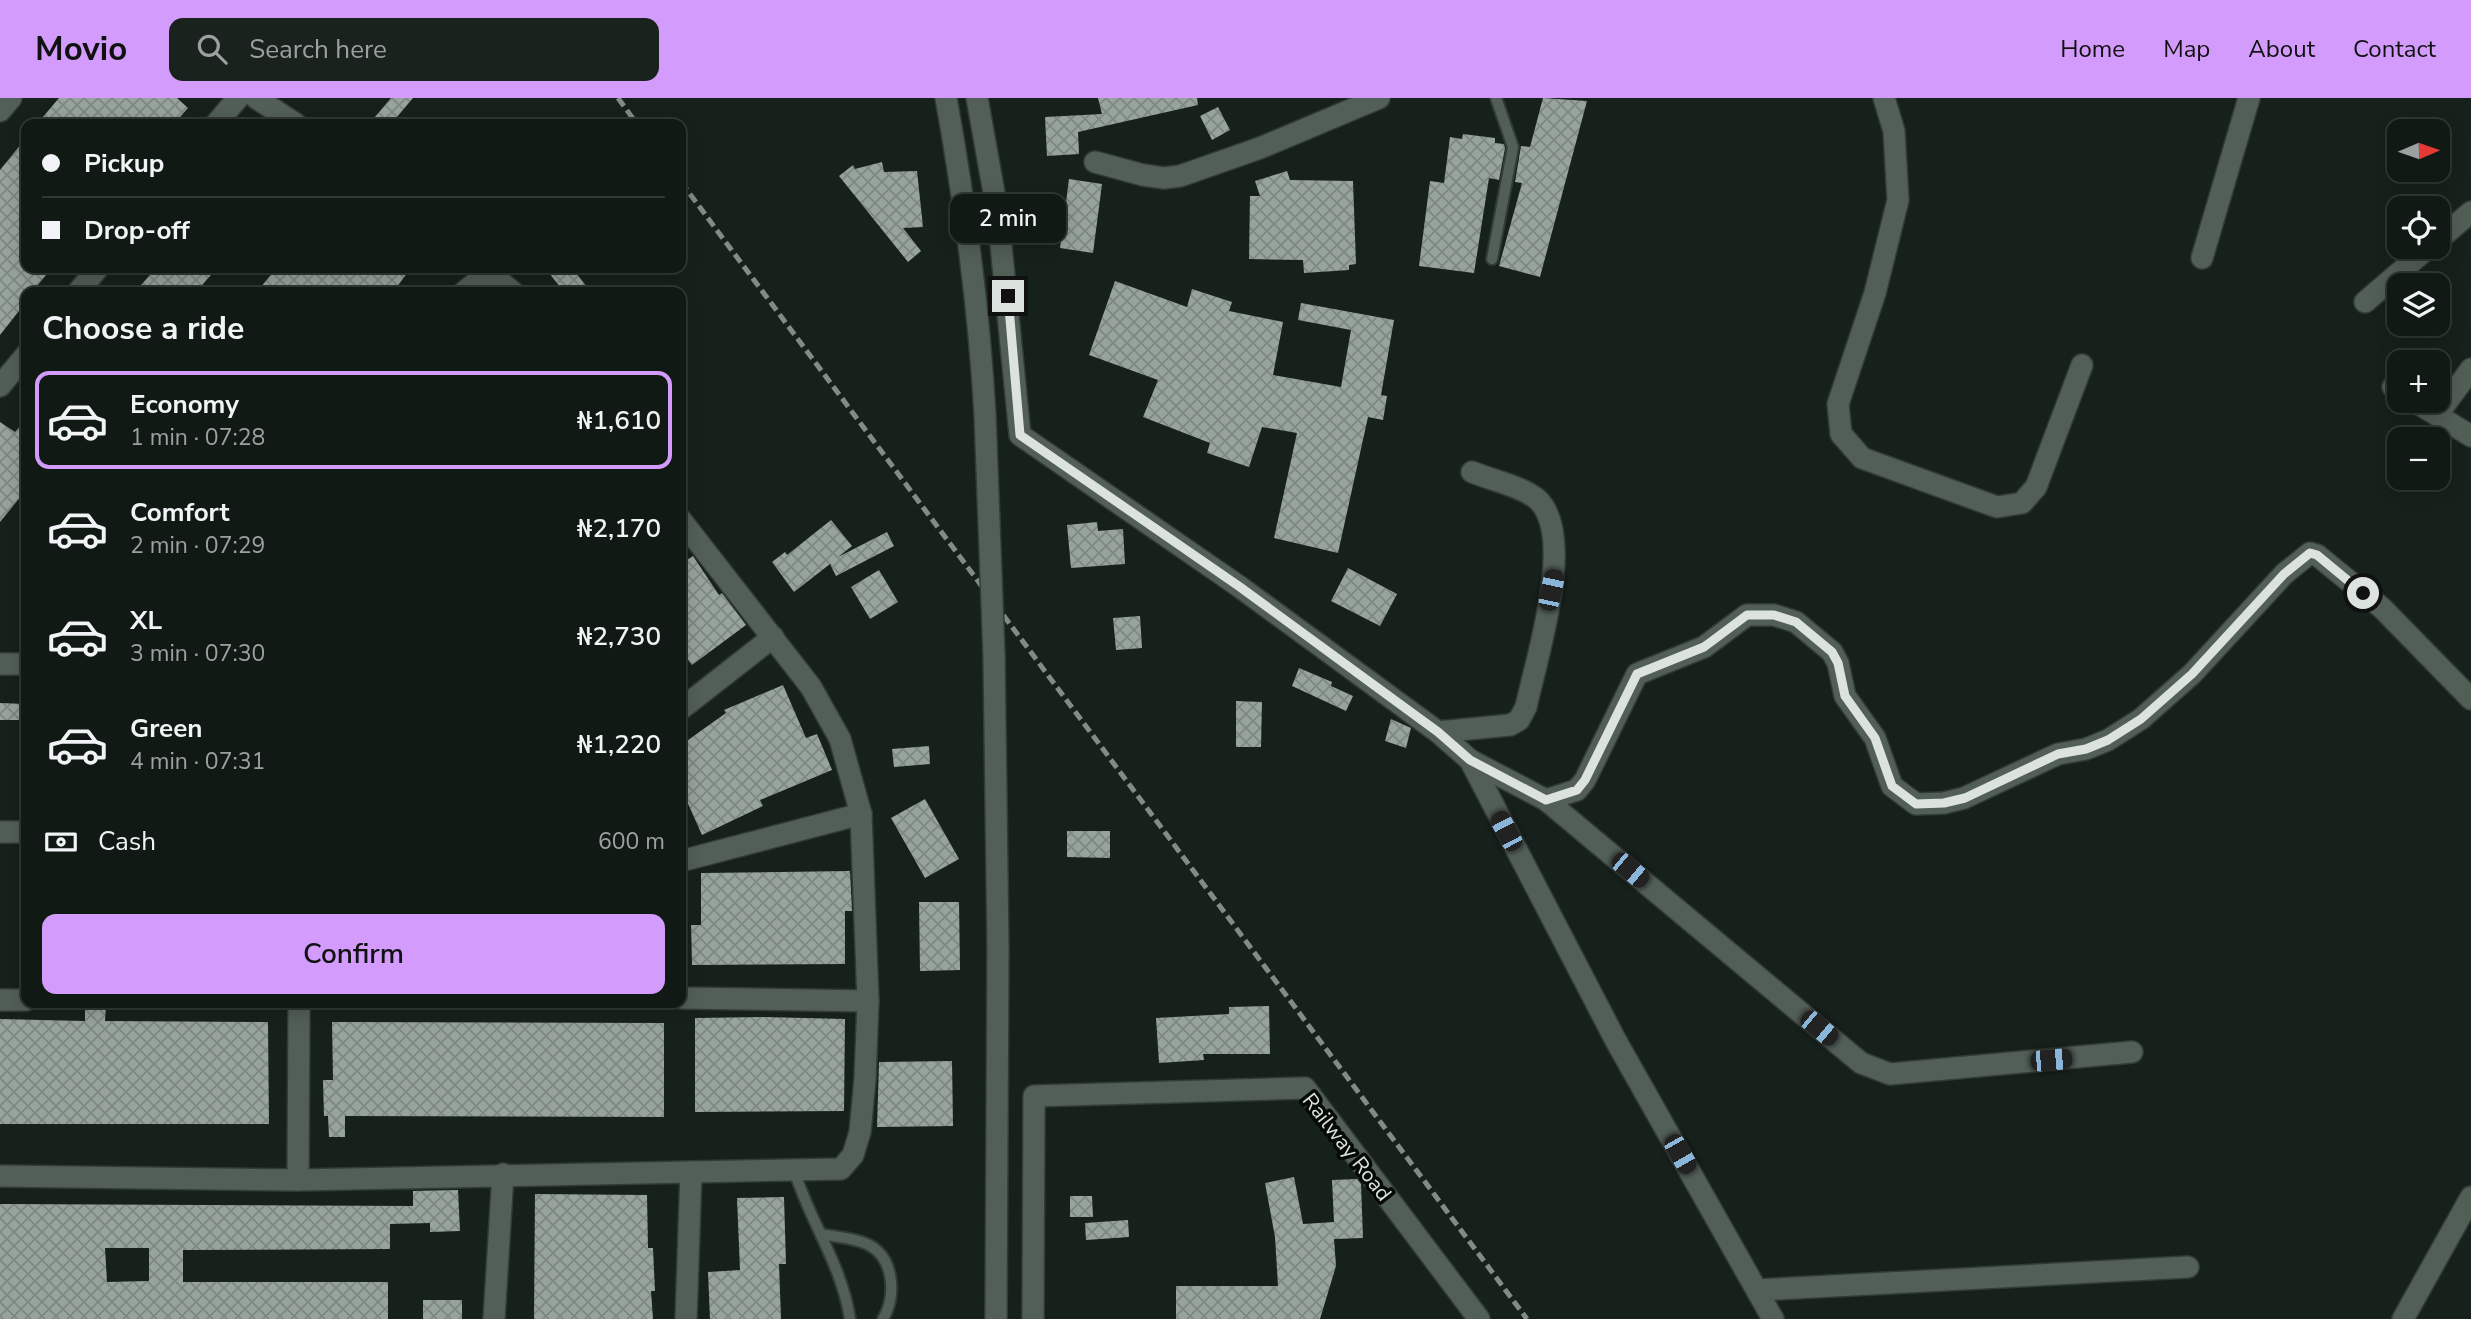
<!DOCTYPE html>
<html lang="en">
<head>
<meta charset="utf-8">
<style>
	body { margin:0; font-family:"Nunito Sans",sans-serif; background:#1a221d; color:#f1f3f6; height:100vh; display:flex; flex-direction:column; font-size:26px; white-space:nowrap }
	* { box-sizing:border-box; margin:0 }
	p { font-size:23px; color:#9ca0a0 }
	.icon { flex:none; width:38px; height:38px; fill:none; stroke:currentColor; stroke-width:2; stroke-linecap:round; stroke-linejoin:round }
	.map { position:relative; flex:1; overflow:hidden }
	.sheet { position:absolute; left:21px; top:189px; width:665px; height:721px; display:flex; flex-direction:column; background:#111914; border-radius:14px; box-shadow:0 4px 18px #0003,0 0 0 2px #303834 }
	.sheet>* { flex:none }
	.banner { position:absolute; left:21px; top:21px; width:665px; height:154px; border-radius:14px; box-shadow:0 4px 18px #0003,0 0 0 2px #303834; display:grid; align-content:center; height:154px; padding:0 21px; background:#111914 }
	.needle { width:46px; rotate:88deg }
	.controls { position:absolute; left:2387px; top:21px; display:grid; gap:14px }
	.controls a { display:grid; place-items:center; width:63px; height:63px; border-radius:14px; background:#111914; box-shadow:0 4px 18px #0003,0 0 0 2px #303834; font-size:35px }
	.end { position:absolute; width:32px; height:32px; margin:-16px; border:9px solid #dce3df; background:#111; box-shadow:0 0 0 4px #111 }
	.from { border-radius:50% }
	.bubble { position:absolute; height:49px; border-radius:14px; background:#111914; box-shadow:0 4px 18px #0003,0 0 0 2px #303834; font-size:23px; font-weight:600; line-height:49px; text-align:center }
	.car { position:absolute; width:21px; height:42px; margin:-21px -10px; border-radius:9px; box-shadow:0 0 5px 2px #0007; background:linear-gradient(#222 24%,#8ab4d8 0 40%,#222 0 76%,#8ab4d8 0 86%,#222 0) }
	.banner b { display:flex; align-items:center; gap:24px; height:66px; font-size:26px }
	.banner b+b { border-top:2px solid #303834 }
	.banner i { width:18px; height:18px; background:#f1f3f6 }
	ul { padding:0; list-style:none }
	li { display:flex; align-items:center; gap:21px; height:98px; margin:0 14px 10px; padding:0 7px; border:4px solid transparent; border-radius:14px }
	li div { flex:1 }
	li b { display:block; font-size:26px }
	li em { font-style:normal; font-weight:600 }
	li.selected { border-color:#d39cfc }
	li>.icon { width:63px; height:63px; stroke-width:1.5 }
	h2 { padding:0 21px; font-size:32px; line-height:84px }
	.pay { display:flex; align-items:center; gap:18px; height:77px; padding:0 21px; font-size:26px }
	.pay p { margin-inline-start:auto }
	.button { display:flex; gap:14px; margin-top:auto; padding:14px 21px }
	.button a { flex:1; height:80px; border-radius:14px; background:#d39cfc; color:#111; font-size:28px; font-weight:600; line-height:80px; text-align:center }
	header { display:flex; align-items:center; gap:42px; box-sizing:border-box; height:98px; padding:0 35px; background:#d39cfc; color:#111 }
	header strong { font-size:33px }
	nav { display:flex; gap:38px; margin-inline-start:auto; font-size:24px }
	.search { width:490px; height:63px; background:#1a221d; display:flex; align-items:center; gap:18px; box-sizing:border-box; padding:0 24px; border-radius:14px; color:#9ca0a0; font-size:26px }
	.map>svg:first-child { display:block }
</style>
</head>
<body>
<header>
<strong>Movio</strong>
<div class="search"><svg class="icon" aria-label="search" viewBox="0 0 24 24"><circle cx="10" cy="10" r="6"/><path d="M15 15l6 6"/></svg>Search here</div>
<nav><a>Home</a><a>Map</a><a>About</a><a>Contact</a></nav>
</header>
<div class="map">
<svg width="2471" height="1221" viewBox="0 0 2471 1221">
	<defs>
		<pattern id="building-cross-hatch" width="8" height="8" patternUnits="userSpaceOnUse" patternTransform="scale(1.75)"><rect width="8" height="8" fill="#97a49c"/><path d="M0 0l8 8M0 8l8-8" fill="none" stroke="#7e8781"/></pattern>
	</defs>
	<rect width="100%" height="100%" fill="#17211b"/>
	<!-- building -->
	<g fill="url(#building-cross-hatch)" fill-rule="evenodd">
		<path d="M 59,0 L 177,0 L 188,10 L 174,26 L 37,26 Z"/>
		<path d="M 391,0 L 413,0 L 391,26 L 369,26 Z"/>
		<path d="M 1098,0 L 1197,0 L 1198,7 L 1078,34 L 1079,56 L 1047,58 L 1045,19 L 1102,16 Z"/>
		<path d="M 1543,0 L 1587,3 L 1540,179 L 1499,168 L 1522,85 L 1515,84 L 1521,48 L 1530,49 Z"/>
		<path d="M 1218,9 L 1230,32 L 1212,42 L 1200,18 Z"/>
		<path d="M 1463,36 L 1495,40 L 1495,45 L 1504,46 L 1505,50 L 1499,82 L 1489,80 L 1474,175 L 1419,168 L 1430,83 L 1444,85 L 1450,39 L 1462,41 Z"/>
		<path d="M 26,40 L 26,170 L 52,170 L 32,194 L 26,194 L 26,204 L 0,237 L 0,72 Z"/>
		<path d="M 882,64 L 884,74 L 917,73 L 923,129 L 903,130 L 921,153 L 908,164 L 839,78 L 853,67 L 855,71 Z"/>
		<path d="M 1287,73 L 1290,82 L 1353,83 L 1356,166 L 1349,167 L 1349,172 L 1304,175 L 1303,162 L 1249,161 L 1250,98 L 1260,98 L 1255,83 Z"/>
		<path d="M 1069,81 L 1102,86 L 1093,155 L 1060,150 Z"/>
		<path d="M 156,170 L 217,170 L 196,194 L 135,194 Z"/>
		<path d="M 276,170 L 411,170 L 393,194 L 257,194 Z"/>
		<path d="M 545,170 L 572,170 L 591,194 L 564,194 Z"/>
		<path d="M 1115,183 L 1187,209 L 1192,191 L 1232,204 L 1229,213 L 1283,224 L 1273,277 L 1341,289 L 1351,232 L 1298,222 L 1301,205 L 1394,222 L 1381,297 L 1387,298 L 1383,322 L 1368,319 L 1338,455 L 1274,440 L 1297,335 L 1262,329 L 1249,369 L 1207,355 L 1210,345 L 1143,319 L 1158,282 L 1089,257 Z"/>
		<path d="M 26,322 L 26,392 L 0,424 L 0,324 L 15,334 Z"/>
		<path d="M 831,422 L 852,448 L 838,459 L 887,434 L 894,448 L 836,478 L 830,466 L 794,494 L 772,464 L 785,454 L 787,457 Z"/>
		<path d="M 1097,424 L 1098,433 L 1123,431 L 1125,466 L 1071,470 L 1067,427 Z"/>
		<path d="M 693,458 L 719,497 L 722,495 L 746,527 L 692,567 L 681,553 L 681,466 Z"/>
		<path d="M 1348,470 L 1397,496 L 1380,528 L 1331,503 Z"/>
		<path d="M 879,472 L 898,504 L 870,521 L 851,489 Z"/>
		<path d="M 1140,518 L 1142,550 L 1116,552 L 1113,520 Z"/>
		<path d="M 1299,570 L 1332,584 L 1331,588 L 1353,598 L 1346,613 L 1292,588 Z"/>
		<path d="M 783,587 L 806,640 L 817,636 L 832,672 L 760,702 L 763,708 L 702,737 L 681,690 L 681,647 L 726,615 L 724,612 Z"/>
		<path d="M 1236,603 L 1262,604 L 1261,649 L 1236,649 Z"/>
		<path d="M 0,605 L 26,606 L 26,622 L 0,622 Z"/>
		<path d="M 1391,621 L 1411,630 L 1406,650 L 1385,643 Z"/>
		<path d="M 929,648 L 930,666 L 894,669 L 892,651 Z"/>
		<path d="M 925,701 L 959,761 L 925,780 L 891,720 Z"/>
		<path d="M 1067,733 L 1110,733 L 1110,760 L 1067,759 Z"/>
		<path d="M 850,773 L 852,813 L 845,813 L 845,866 L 692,867 L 691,827 L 701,827 L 701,775 Z"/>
		<path d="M 919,804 L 959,804 L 960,872 L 920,873 Z"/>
		<path d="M 85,908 L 106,908 L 105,923 L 268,924 L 269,1026 L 0,1026 L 0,921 L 85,923 Z"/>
		<path d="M 1269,908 L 1270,956 L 1203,956 L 1204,962 L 1159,965 L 1156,920 L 1229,916 L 1229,909 Z"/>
		<path d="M 764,919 L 845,921 L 844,1013 L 695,1014 L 695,920 Z"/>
		<path d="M 332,924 L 664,925 L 664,1019 L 345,1018 L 345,1039 L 329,1039 L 328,1018 L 324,1018 L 323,982 L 333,982 Z"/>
		<path d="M 952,963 L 953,1028 L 877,1029 L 879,964 Z"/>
		<path d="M 1294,1079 L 1303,1126 L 1334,1124 L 1332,1082 L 1357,1081 L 1361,1086 L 1363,1140 L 1334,1141 L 1336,1168 L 1320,1221 L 1176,1221 L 1176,1188 L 1278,1188 L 1275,1139 L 1265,1085 Z"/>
		<path d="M 458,1092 L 460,1133 L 430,1134 L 430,1125 L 390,1126 L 390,1151 L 183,1152 L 183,1184 L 388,1184 L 388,1221 L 0,1221 L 0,1106 L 413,1108 L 413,1093 ZM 105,1150 L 149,1150 L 149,1183 L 107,1184 Z"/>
		<path d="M 535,1096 L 647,1097 L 648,1150 L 653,1150 L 655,1193 L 651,1193 L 653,1221 L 534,1221 Z"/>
		<path d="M 1070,1098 L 1092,1098 L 1093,1119 L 1070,1119 Z"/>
		<path d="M 784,1099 L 786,1166 L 779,1166 L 781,1221 L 710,1221 L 708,1174 L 740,1172 L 737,1100 Z"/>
		<path d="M 1128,1122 L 1129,1139 L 1086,1142 L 1085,1125 Z"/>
		<rect x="423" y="1202" width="39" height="19"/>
	</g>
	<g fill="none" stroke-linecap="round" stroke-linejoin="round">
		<defs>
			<g id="service">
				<path d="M 1492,161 L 1513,49 L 1496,0"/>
				<path d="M 794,1072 C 810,1124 842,1167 850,1221"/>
				<path d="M 821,1136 C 836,1139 856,1140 869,1147 C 895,1161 896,1199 883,1221"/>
			</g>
			<g id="minor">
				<path d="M 256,0 L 296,26"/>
				<path d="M 977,0 L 998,117 L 1020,337 L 1240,489 L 1438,634 L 1470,662 L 1616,943 L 1773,1221"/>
				<path d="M 1884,0 L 1894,33 L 1898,102 L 1875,195 L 1838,306 L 1841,336 L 1862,360 L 1997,409 L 2022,405 L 2036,389 L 2082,267"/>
				<path d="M 0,13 L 11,0"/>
				<path d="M 216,26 L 238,0"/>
				<path d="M 1095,64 L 1143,77 L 1164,80 L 1180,78 L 1260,50 L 1379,0"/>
				<path d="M 2438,142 L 2471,114"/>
				<path d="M 2202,160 L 2249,0"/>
				<path d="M 483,170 L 513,194"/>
				<path d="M 78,194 L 98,170"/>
				<path d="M 464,194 L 489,174"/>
				<path d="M 2365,204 L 2429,149"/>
				<path d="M 0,288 L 26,257"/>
				<path d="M 2393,289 L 2399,293"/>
				<path d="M 2414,303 L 2471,338"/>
				<path d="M 2437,317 L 2471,271"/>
				<path d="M 0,566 L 26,566"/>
				<path d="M 681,611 L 773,539"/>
				<path d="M 1438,634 L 1510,627 L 1519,622 L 1526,609 C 1536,561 1577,437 1537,401 C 1521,388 1491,382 1472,374"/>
				<path d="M 1470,662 L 1546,702 L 1861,965 L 1890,976 L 2132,954"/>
				<path d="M 1546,702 L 1577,692 L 1585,682 L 1637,576 L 1704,549 L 1747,517 L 1774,517 L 1796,524 L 1832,554 L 1838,565 L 1845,598 L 1875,640 L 1892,688 L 1916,706 L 1944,705 L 1964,700 L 2058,656 L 2086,651 L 2108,642 L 2141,621 L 2192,576 L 2284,476 L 2310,455 L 2317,457 L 2382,510 L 2471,601"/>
				<path d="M 0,734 L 26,734"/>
				<path d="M 681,763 L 861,716"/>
				<path d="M 681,900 L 868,903"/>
				<path d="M 0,902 L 26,902"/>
				<path d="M 0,1078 L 298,1082 L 841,1071 L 853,1057 L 860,1034 L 865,981 L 868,903 L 861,716 L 840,641 L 811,589 L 681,422"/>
				<path d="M 298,1082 L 299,905"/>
				<path d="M 1757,1192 L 2188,1169"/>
				<path d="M 494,1221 L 503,1076"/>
				<path d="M 686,1221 L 691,1074"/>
				<path d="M 1033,1221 L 1034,998 L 1305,990 L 1479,1221"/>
				<path d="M 2403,1221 L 2471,1099"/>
			</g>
			<g id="secondary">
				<path d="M 946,0 C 965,106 979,210 985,317"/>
				<path d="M 996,1221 L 998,850"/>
			</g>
		</defs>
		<!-- service casing -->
		<use href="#service" stroke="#333b36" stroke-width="14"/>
		<!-- minor casing -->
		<use href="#minor" stroke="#333b36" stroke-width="24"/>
		<!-- secondary casing -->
		<use href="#secondary" stroke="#333b36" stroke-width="24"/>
		<!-- service -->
		<use href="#service" stroke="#525f57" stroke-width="10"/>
		<!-- minor -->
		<use href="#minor" stroke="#525f57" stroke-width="21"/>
		<!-- secondary -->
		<use href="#secondary" stroke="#525f57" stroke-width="21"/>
		<!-- rail -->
		<g stroke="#838b86" stroke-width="5" stroke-dasharray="10 5" stroke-linecap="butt">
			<path d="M 618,0 L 637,26"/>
			<path d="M 681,84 L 1527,1221"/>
		</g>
		<defs>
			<path id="secondary-bridge" d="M 985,317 L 994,557 L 998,850"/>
		</defs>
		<!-- secondary-bridge casing -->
		<use href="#secondary-bridge" stroke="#333b36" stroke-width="24" stroke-linecap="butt"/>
		<!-- secondary-bridge -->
		<use href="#secondary-bridge" stroke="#525f57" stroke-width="21"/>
	</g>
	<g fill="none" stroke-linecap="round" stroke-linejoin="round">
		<!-- route -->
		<path stroke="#dce3df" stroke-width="9" d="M 1008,198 L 1020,337 L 1240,489 L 1438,634 L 1470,662 L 1546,702 L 1577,692 L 1585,682 L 1637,576 L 1704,549 L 1747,517 L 1774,517 L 1796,524 L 1832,554 L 1838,565 L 1845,598 L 1875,640 L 1892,688 L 1916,706 L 1944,705 L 1965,700 L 2058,656 L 2086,651 L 2108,642 L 2141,621 L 2192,576 L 2284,476 L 2310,455 L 2317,457 L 2363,495"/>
	</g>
	<g text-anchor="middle" stroke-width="7" stroke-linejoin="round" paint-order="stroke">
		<!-- street labels -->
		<g font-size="21" fill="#dce3df" stroke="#060a07">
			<text transform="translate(1347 1049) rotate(52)" y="7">Railway Road</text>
		</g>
	</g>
</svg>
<div class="controls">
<a><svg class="needle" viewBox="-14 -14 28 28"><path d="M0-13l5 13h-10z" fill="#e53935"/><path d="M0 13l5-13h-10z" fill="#9ca0a0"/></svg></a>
<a><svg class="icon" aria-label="locate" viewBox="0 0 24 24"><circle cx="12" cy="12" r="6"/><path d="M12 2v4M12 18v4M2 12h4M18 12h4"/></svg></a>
<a><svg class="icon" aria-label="layers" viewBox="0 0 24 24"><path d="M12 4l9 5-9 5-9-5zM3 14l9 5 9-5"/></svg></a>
<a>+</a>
<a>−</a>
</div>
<i class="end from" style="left:2363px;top:495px"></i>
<i class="end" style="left:1008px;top:198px"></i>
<div class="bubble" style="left:950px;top:96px;width:116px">2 min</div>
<i class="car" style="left:1551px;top:492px;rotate:12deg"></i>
<i class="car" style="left:1506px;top:733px;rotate:332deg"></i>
<i class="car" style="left:1630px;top:772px;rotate:130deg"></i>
<i class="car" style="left:1819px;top:930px;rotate:130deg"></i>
<i class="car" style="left:2051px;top:962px;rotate:85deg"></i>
<i class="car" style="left:1680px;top:1056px;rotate:150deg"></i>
<div class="banner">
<b><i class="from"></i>Pickup</b>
<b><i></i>Drop-off</b>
</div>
<section class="sheet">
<h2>Choose a ride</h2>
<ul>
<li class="selected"><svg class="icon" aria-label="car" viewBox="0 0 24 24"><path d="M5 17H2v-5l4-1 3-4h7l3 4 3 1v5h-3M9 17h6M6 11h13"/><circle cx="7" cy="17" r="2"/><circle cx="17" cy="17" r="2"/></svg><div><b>Economy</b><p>1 min · 07:28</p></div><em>₦1,610</em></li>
<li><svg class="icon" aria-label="car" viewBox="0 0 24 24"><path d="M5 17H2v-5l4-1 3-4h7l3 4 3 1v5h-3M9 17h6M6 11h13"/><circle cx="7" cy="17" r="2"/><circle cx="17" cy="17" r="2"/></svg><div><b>Comfort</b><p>2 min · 07:29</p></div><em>₦2,170</em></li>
<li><svg class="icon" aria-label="car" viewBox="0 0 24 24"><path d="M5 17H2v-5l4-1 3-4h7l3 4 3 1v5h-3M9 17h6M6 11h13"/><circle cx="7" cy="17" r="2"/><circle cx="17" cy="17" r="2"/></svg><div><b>XL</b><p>3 min · 07:30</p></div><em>₦2,730</em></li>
<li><svg class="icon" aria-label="car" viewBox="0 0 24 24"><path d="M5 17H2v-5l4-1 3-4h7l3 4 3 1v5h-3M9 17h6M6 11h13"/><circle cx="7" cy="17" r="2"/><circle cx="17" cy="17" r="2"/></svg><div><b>Green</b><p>4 min · 07:31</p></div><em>₦1,220</em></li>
</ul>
<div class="pay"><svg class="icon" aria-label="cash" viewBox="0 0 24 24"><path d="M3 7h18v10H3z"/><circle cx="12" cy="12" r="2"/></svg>Cash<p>600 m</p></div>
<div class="button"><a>Confirm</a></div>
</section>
</div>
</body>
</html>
